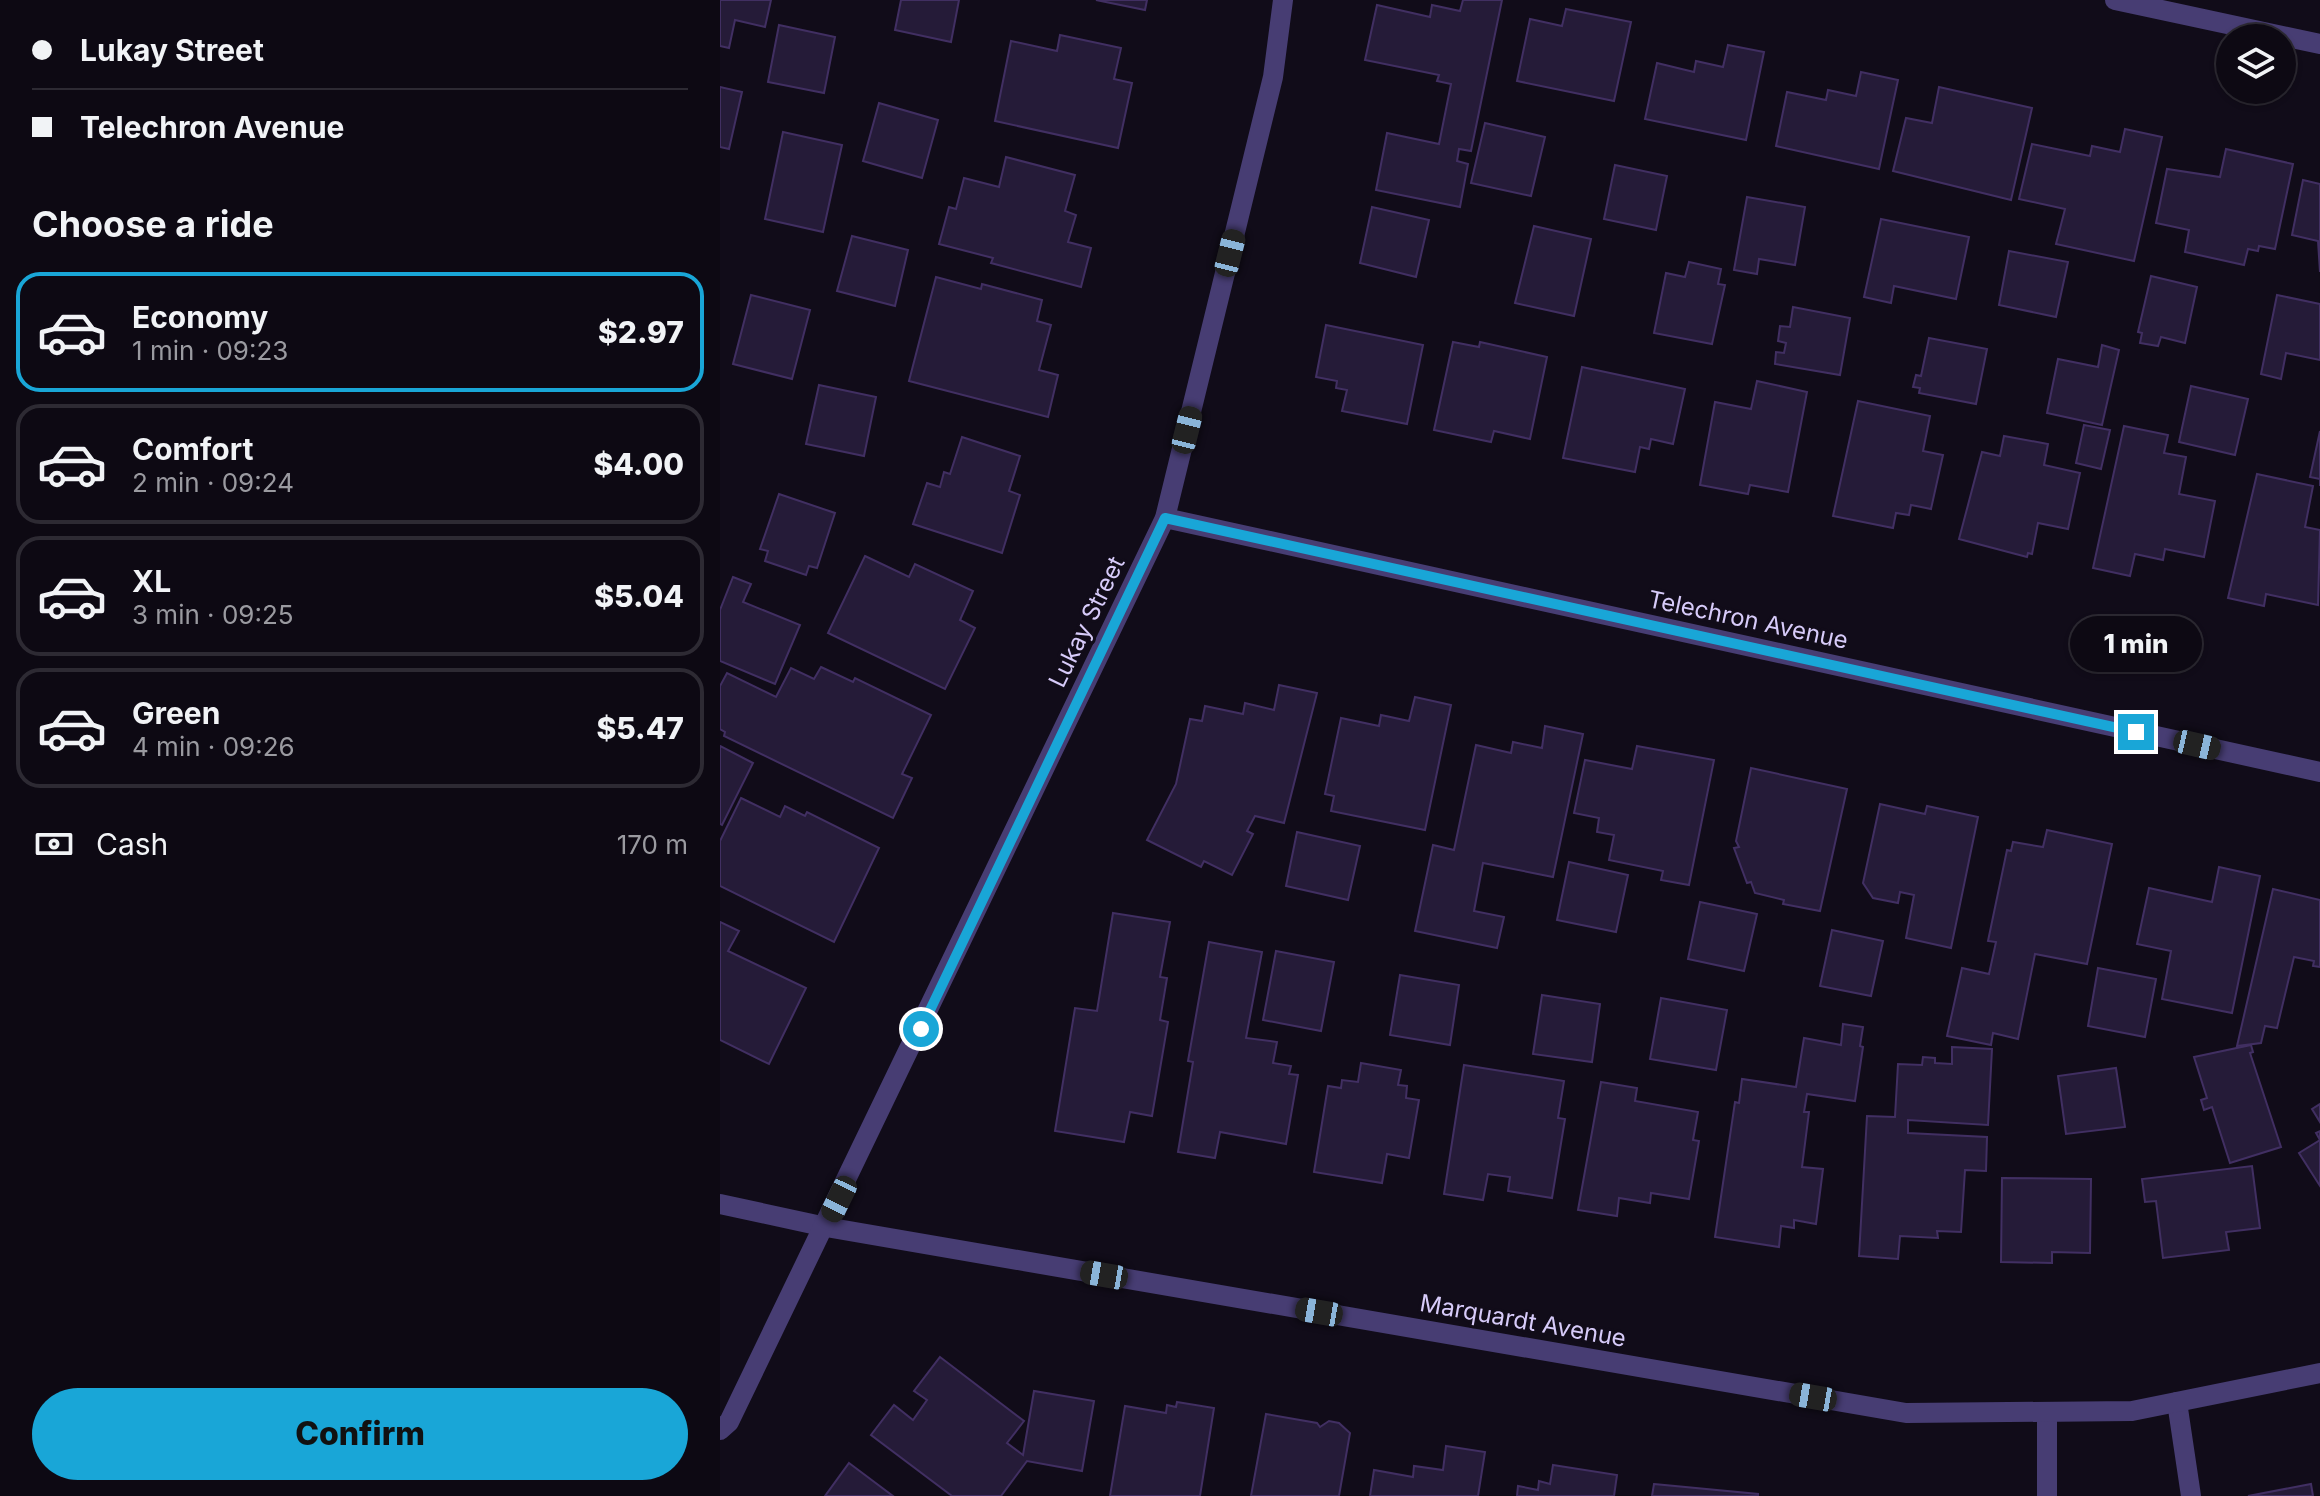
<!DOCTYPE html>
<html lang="en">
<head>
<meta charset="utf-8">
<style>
	body { margin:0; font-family:Inter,sans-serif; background:#1b1721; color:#f1f3f6; height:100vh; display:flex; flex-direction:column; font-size:30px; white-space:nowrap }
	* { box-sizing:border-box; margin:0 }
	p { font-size:26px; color:#9a9aa0 }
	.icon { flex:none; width:44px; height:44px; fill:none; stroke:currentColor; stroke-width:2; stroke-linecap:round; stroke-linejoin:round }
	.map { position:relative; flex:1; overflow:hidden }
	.sheet { display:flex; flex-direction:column; background:#0d0913; width:720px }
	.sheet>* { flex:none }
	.hud { display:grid; align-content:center; height:176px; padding:0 32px; background:#0d0913 }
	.tools { position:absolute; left:1496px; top:24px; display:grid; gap:16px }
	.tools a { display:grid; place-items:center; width:80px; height:80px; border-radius:50%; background:#0d0913; box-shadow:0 2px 6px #0004,0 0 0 2px #2d2a33; font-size:40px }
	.end { position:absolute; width:36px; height:36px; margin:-18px; border:10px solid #19a6d7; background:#fff; box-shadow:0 0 0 4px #fff }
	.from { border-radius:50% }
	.bubble { position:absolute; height:56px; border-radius:28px; background:#0d0913; box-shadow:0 2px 6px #0004,0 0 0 2px #2d2a33; font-size:26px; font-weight:800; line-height:56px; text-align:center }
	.car { position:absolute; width:24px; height:48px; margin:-24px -12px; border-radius:10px; box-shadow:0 0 6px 2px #0007; background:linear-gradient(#222 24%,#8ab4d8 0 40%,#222 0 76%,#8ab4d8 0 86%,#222 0) }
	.hud b { display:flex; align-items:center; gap:28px; height:76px; font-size:30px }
	.hud b+b { border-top:2px solid #2d2a33 }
	.hud i { width:20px; height:20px; background:#f1f3f6 }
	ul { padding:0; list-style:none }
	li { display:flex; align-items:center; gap:24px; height:120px; margin:0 16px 12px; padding:0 16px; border:4px solid #2d2a33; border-radius:24px }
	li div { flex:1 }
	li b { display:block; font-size:30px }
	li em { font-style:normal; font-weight:800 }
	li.on { border-color:#19a6d7 }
	li>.icon { width:72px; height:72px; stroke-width:1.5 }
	h2 { padding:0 32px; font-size:36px; line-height:96px }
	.pay { display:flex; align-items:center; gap:20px; height:88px; padding:0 32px; font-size:30px }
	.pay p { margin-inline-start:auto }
	.primary-button { display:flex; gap:16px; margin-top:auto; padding:16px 32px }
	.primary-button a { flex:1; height:92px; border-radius:48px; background:#19a6d7; color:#111; font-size:32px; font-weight:800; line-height:92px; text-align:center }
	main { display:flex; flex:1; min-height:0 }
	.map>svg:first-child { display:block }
</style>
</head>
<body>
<main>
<section class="sheet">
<div class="hud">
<b><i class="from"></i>Lukay Street</b>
<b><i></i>Telechron Avenue</b>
</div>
<h2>Choose a ride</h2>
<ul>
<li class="on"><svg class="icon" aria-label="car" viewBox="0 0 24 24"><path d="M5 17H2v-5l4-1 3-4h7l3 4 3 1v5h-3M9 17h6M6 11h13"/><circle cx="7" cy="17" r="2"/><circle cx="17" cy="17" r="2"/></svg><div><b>Economy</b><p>1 min · 09:23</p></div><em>$2.97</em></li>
<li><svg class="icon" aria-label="car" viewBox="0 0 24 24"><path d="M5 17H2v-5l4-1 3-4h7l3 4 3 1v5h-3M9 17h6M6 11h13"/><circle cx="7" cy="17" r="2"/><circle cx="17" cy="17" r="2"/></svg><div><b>Comfort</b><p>2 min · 09:24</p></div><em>$4.00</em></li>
<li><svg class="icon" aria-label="car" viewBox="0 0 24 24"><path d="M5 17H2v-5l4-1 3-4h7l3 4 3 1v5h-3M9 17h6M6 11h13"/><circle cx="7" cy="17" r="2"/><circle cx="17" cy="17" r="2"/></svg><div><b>XL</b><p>3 min · 09:25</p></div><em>$5.04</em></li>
<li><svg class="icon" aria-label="car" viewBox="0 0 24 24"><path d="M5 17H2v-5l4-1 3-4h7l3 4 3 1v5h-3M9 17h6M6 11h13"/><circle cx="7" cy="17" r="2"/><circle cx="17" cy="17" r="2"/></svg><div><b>Green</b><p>4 min · 09:26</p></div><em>$5.47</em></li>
</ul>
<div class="pay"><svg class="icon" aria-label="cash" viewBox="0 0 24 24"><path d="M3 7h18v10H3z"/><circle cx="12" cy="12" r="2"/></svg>Cash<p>170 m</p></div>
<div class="primary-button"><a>Confirm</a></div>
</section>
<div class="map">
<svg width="1600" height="1496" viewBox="0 0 1600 1496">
	<rect width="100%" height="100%" fill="#110c19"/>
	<!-- building -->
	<g fill="#251b38" stroke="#412f62" stroke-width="2">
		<path d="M 0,0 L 51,0 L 45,27 L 15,20 L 9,48 L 0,46 Z"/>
		<path d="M 181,0 L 239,0 L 231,42 L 175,30 Z"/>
		<path d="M 376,0 L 427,0 L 425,10 Z"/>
		<path d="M 743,0 L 782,0 L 751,151 L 739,149 L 737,161 L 748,164 L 740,207 L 656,190 L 667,133 L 719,144 L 731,84 L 717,81 L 719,75 L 645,60 L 657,5 L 710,17 L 712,5 L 740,11 Z"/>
		<path d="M 846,9 L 911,22 L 894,101 L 797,81 L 810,19 L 842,26 Z"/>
		<path d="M 59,25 L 115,37 L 104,93 L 48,82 Z"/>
		<path d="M 340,35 L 401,48 L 394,79 L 412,83 L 398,148 L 275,121 L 291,41 L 337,51 Z"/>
		<path d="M 1008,45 L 1044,52 L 1026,140 L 925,119 L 937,63 L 974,72 L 976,61 L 1003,67 Z"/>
		<path d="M 1141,72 L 1178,80 L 1159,169 L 1056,146 L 1067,92 L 1106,100 L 1108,90 L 1136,96 Z"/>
		<path d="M 0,87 L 22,92 L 9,149 L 0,147 Z"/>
		<path d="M 1219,87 L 1312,108 L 1291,200 L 1173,171 L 1186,118 L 1212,123 Z"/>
		<path d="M 159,103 L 218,120 L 202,178 L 143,161 Z"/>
		<path d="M 765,123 L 825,137 L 811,196 L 751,183 Z"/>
		<path d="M 1405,129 L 1442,137 L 1414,261 L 1336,244 L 1345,209 L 1299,199 L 1312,144 L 1370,156 L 1372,146 L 1400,152 Z"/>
		<path d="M 63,132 L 122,145 L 103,232 L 45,219 Z"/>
		<path d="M 1506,149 L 1573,164 L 1555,249 L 1539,246 L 1538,251 L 1528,249 L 1524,265 L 1465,252 L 1469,230 L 1436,223 L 1447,169 L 1500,177 Z"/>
		<path d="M 286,157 L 355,175 L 345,211 L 356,215 L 348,242 L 371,248 L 361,287 L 271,263 L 273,258 L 219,244 L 229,207 L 236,209 L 244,178 L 279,187 Z"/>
		<path d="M 895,165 L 947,176 L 936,230 L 884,219 Z"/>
		<path d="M 1583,180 L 1600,184 L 1600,272 L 1598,241 L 1572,235 Z"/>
		<path d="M 1027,197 L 1085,207 L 1075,265 L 1039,259 L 1037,274 L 1014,270 Z"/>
		<path d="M 652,207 L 709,220 L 696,277 L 640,263 Z"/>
		<path d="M 1161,219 L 1249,237 L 1236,299 L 1174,286 L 1171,303 L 1144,297 Z"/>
		<path d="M 814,226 L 871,239 L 854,316 L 795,303 Z"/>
		<path d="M 132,236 L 188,250 L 175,306 L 117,291 Z"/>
		<path d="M 1289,251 L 1348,262 L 1336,317 L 1279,305 Z"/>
		<path d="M 969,262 L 1001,269 L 998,284 L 1005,285 L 992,344 L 934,333 L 946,273 L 965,277 Z"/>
		<path d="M 1431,276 L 1477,287 L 1465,343 L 1441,337 L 1438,346 L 1420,343 L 1422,333 L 1418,332 Z"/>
		<path d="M 216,277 L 261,289 L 262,284 L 322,300 L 317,321 L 331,325 L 319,370 L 338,375 L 328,417 L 189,381 Z"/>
		<path d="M 31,295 L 90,310 L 72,379 L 13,364 Z"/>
		<path d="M 1557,295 L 1600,304 L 1600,360 L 1566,353 L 1561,379 L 1541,374 Z"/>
		<path d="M 1073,307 L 1130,318 L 1120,375 L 1055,364 L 1056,352 L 1064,353 L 1066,343 L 1058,341 L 1060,326 L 1070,327 Z"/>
		<path d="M 606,325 L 703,345 L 687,424 L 622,411 L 627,390 L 616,388 L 617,381 L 596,377 Z"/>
		<path d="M 1209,338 L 1267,349 L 1256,404 L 1199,393 L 1200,388 L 1193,387 L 1196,375 L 1201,376 Z"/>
		<path d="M 733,342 L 759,347 L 760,342 L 827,357 L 810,439 L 774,431 L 771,442 L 714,430 Z"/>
		<path d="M 1382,345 L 1399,350 L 1382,425 L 1327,413 L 1338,359 L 1378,367 Z"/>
		<path d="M 862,367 L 965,389 L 953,444 L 931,439 L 929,449 L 920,447 L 915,472 L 843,458 Z"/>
		<path d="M 1037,381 L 1087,392 L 1068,492 L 1030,485 L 1028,494 L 980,485 L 995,402 L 1031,409 Z"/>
		<path d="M 99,385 L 156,397 L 144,456 L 86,444 Z"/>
		<path d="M 1471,386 L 1528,399 L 1515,455 L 1459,442 Z"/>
		<path d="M 1138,401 L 1210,416 L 1203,451 L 1223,455 L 1211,509 L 1191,505 L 1189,515 L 1176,513 L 1173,528 L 1113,516 Z"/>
		<path d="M 1364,425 L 1390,430 L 1381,469 L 1356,463 Z"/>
		<path d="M 1404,426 L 1448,435 L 1444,453 L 1466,457 L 1459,494 L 1495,501 L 1484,557 L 1445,549 L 1443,560 L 1415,554 L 1410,576 L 1373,568 Z"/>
		<path d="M 1600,431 L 1600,486 L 1600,479 L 1590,477 Z"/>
		<path d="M 1284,436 L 1328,444 L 1324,465 L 1360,473 L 1348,529 L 1318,523 L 1312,554 L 1308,553 L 1307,557 L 1239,539 L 1262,452 L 1280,456 Z"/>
		<path d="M 242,437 L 300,456 L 289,491 L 300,495 L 282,553 L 193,524 L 207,483 L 220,487 L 224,472 L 230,474 Z"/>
		<path d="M 1537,474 L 1593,486 L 1585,527 L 1600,530 L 1598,605 L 1546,594 L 1544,606 L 1508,598 Z"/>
		<path d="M 59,494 L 115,513 L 97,568 L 89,566 L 86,575 L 45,561 L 48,551 L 40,549 Z"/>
		<path d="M 145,556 L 189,577 L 195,564 L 253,591 L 240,620 L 255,628 L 225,689 L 108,633 Z"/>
		<path d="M 13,577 L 31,584 L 23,602 L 80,625 L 55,684 L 0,661 L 0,610 Z"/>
		<path d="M 101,667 L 133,682 L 135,678 L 211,715 L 182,774 L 192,778 L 173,818 L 4,736 L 5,732 L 0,729 L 0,686 L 7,673 L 56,697 L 71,668 L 94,679 Z"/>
		<path d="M 559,685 L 597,693 L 564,823 L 535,816 L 527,831 L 533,834 L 512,875 L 484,861 L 481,867 L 427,840 L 456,784 L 470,719 L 482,721 L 485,706 L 523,714 L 525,703 L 554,710 Z"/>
		<path d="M 695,697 L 731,705 L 705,830 L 611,811 L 614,796 L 605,794 L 621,718 L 659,726 L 661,715 L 689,721 Z"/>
		<path d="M 825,726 L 863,734 L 833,877 L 763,863 L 754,911 L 784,917 L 777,948 L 695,931 L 713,845 L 734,850 L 756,745 L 791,753 L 793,742 L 822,748 Z"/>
		<path d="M 0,746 L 33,763 L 2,825 L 0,824 Z"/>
		<path d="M 917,746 L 994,760 L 969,885 L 941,880 L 943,871 L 889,860 L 894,835 L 877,832 L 879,818 L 854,813 L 865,760 L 912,769 Z"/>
		<path d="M 1031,768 L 1127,789 L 1100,911 L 1063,904 L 1064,900 L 1035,893 L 1031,882 L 1027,883 L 1014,848 L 1019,847 L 1016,841 Z"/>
		<path d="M 21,798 L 60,817 L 65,806 L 85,816 L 87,812 L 159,848 L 114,942 L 0,886 L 0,841 Z"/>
		<path d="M 1160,804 L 1205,814 L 1207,806 L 1258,817 L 1231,948 L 1186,938 L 1194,895 L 1180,892 L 1178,903 L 1153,898 L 1143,883 Z"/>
		<path d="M 1327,830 L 1392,844 L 1367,964 L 1315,954 L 1298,1039 L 1273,1033 L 1271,1045 L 1227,1036 L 1242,968 L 1269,974 L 1276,942 L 1268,941 L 1287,850 L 1291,851 L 1293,842 L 1323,847 Z"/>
		<path d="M 577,832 L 640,846 L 628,900 L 566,886 Z"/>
		<path d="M 849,862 L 908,875 L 896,932 L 837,920 Z"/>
		<path d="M 1499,867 L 1540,876 L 1512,1013 L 1442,999 L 1451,951 L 1417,944 L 1429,888 L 1492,902 Z"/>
		<path d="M 1553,889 L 1600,900 L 1600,967 L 1593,966 L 1594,961 L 1574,957 L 1557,1028 L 1545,1026 L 1541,1043 L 1517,1046 Z"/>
		<path d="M 980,902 L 1037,914 L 1024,971 L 968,959 Z"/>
		<path d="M 393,913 L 450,922 L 440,977 L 447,978 L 440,1020 L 448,1022 L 432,1116 L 410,1112 L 404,1142 L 335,1131 L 355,1008 L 377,1011 Z"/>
		<path d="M 0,922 L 19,931 L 8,951 L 86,988 L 49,1064 L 0,1040 Z"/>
		<path d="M 1112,930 L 1163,941 L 1151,996 L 1100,986 Z"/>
		<path d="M 489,942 L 542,952 L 526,1038 L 557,1042 L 553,1063 L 571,1066 L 569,1074 L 578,1075 L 566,1144 L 500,1132 L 495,1158 L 458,1152 L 473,1062 L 468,1061 Z"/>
		<path d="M 556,951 L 614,962 L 601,1031 L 543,1020 Z"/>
		<path d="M 1378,968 L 1436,979 L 1425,1037 L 1368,1026 Z"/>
		<path d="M 680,975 L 739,985 L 730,1045 L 670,1035 Z"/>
		<path d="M 822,995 L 880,1004 L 872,1062 L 813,1054 Z"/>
		<path d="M 941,998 L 1007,1010 L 996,1070 L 930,1059 Z"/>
		<path d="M 1123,1024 L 1143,1027 L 1140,1046 L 1143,1047 L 1135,1101 L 1087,1094 L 1084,1112 L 1089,1112 L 1082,1167 L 1103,1169 L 1096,1224 L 1074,1220 L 1074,1228 L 1061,1226 L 1059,1247 L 995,1237 L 1015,1102 L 1019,1103 L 1022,1079 L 1076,1087 L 1084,1038 L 1121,1045 Z"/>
		<path d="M 1531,1045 L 1533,1052 L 1530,1053 L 1561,1147 L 1510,1163 L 1492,1107 L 1484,1110 L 1481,1100 L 1487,1098 L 1474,1057 Z"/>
		<path d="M 1232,1047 L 1272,1049 L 1268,1125 L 1188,1120 L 1188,1133 L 1267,1137 L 1266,1171 L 1245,1170 L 1241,1232 L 1217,1231 L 1218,1238 L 1180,1236 L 1178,1259 L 1139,1256 L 1147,1116 L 1175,1117 L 1178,1064 L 1202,1065 L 1203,1057 L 1215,1058 L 1215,1063 L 1232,1064 Z"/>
		<path d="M 641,1063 L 681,1070 L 678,1085 L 687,1086 L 686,1098 L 699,1100 L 689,1158 L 667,1154 L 662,1183 L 594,1172 L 608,1086 L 621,1088 L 622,1080 L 638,1082 Z"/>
		<path d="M 744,1065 L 844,1081 L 838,1118 L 845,1119 L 832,1198 L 788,1191 L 790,1177 L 768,1174 L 763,1200 L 724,1194 Z"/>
		<path d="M 1396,1068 L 1405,1127 L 1346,1134 L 1338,1076 Z"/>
		<path d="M 881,1082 L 917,1088 L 915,1101 L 978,1112 L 973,1140 L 979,1141 L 969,1199 L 931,1193 L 930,1203 L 899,1198 L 897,1216 L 858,1210 Z"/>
		<path d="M 1600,1104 L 1600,1122 L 1592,1109 Z"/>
		<path d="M 1600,1131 L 1600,1186 L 1579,1153 L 1600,1140 L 1596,1133 Z"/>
		<path d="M 1532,1166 L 1540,1228 L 1506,1232 L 1509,1250 L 1443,1258 L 1436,1201 L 1425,1202 L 1422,1179 Z"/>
		<path d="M 1282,1178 L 1371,1179 L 1370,1253 L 1332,1252 L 1332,1263 L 1281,1262 Z"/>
		<path d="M 220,1357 L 304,1421 L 287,1443 L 303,1455 L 314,1391 L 374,1401 L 362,1471 L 307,1461 L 281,1496 L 232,1496 L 151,1435 L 174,1405 L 193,1420 L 207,1400 L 194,1391 Z"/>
		<path d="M 457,1402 L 494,1408 L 480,1496 L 390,1496 L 405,1406 L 446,1413 L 447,1405 L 456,1407 Z"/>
		<path d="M 546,1414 L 597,1423 L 600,1427 L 609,1421 L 619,1423 L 630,1433 L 619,1496 L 531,1496 Z"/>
		<path d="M 726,1446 L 765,1452 L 758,1496 L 650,1496 L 654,1470 L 693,1477 L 694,1466 L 723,1470 Z"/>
		<path d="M 129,1463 L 173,1496 L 105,1496 Z"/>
		<path d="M 833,1465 L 897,1475 L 894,1496 L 797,1496 L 798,1486 L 818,1490 L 819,1481 L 830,1484 Z"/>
		<path d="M 934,1484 L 1038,1494 L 1038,1496 L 932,1496 Z"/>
		<path d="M 1591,1484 L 1593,1496 L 1528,1496 Z"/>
	</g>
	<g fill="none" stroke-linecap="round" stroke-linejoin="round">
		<!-- lane -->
		<g stroke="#473d73" stroke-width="20">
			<path d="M 1457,1402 L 1471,1496"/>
			<path d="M 1327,1412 L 1327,1496"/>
		</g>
		<!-- street -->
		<g stroke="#473d73" stroke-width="20">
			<path d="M 1395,0 L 1600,44"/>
			<path d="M 445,518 L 1600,772"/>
			<path d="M 0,1204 L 106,1227 L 1186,1413 L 1412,1411 L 1600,1373"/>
			<path d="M 0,1430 L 9,1422 L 445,518 L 553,77 L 563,0"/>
		</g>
	</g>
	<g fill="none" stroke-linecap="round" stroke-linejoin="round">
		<!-- route -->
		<path stroke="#19a6d7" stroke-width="10" d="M 201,1029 L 445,518 L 1416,732"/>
	</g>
	<g text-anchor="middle" stroke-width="6" stroke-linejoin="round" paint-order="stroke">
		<!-- street labels -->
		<g font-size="24" fill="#d7cbf9" stroke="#110c19">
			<text transform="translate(1028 620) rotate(12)" y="8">Telechron Avenue</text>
			<text transform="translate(367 622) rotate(-64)" y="8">Lukay Street</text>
			<text transform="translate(803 1321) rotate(10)" y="8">Marquardt Avenue</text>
		</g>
	</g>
</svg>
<div class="tools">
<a><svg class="icon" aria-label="layers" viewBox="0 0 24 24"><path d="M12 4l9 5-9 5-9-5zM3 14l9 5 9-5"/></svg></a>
</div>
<i class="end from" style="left:201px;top:1029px"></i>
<i class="end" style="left:1416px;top:732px"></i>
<div class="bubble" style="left:1350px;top:616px;width:132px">1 min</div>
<i class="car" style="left:510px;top:253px;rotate:14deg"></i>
<i class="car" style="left:467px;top:430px;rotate:14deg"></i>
<i class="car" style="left:1477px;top:745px;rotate:103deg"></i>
<i class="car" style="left:119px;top:1199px;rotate:206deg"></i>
<i class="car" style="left:384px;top:1275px;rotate:280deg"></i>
<i class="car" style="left:599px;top:1312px;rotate:280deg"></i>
<i class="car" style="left:1093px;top:1397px;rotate:280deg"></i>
</div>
</main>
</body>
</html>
